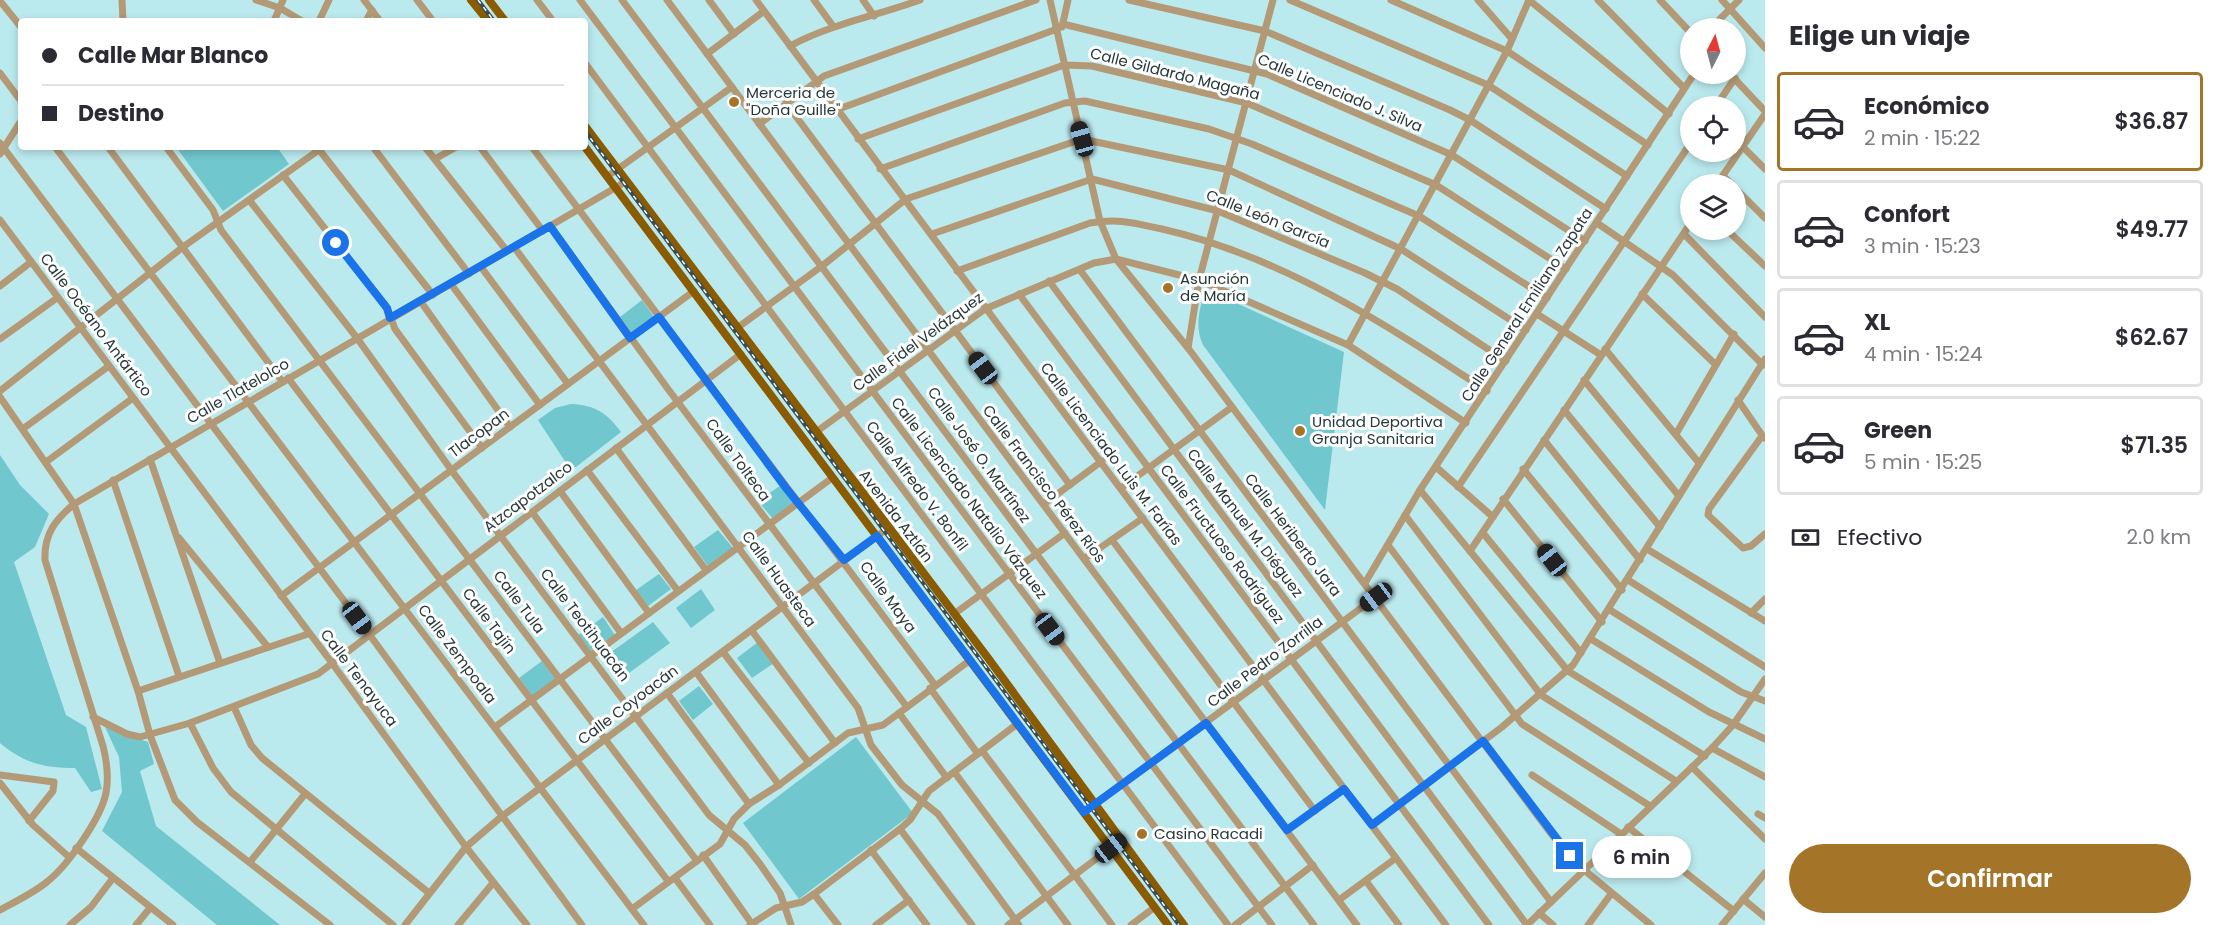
<!DOCTYPE html>
<html lang="es">
<head>
<meta charset="utf-8">
<style>
	body { margin:0; font-family:Poppins,sans-serif; background:#f7f7f7; color:#2b2b33; height:100vh; display:flex; flex-direction:column; font-size:22px; white-space:nowrap }
	* { box-sizing:border-box; margin:0 }
	p { font-size:20px; color:#7c7c81 }
	.icon { flex:none; width:33px; height:33px; fill:none; stroke:currentColor; stroke-width:2; stroke-linecap:round; stroke-linejoin:round }
	.map { position:relative; flex:1; overflow:hidden }
	.drawer { display:flex; flex-direction:column; background:#fff; width:450px }
	.drawer>* { flex:none }
	.guide { position:absolute; left:18px; top:18px; width:570px; height:132px; border-radius:6px; box-shadow:0 3px 9px #0003; display:grid; align-content:center; height:132px; padding:0 24px; background:#fff }
	.needle { width:39px; rotate:6deg }
	.fabs { position:absolute; left:1680px; top:18px; display:grid; gap:12px }
	.fabs a { display:grid; place-items:center; width:66px; height:66px; border-radius:50%; background:#fff; box-shadow:0 3px 9px #0003; font-size:30px }
	.end { position:absolute; width:27px; height:27px; margin:-14px; border:8px solid #1a73e8; background:#fff; box-shadow:0 0 0 3px #fff }
	.from { border-radius:50% }
	.bubble { position:absolute; height:42px; border-radius:21px; background:#fff; box-shadow:0 3px 9px #0003; font-size:20px; font-weight:600; line-height:42px; text-align:center }
	.car { position:absolute; width:18px; height:36px; margin:-18px -9px; border-radius:8px; box-shadow:0 0 4px 2px #0007; background:linear-gradient(#222 24%,#8ab4d8 0 40%,#222 0 76%,#8ab4d8 0 86%,#222 0) }
	.guide b { display:flex; align-items:center; gap:21px; height:57px; font-size:22px }
	.guide b+b { border-top:2px solid #e1e1e2 }
	.guide i { width:15px; height:15px; background:#2b2b33 }
	ul { padding:0; list-style:none }
	li { display:flex; align-items:center; gap:18px; height:99px; margin:0 12px 9px; padding:0 12px; border:3px solid #e1e1e2; border-radius:6px }
	li div { flex:1 }
	li b { display:block; font-size:22px }
	li em { font-style:normal; font-weight:600 }
	li.on { border-color:#a47429 }
	li>.icon { width:54px; height:54px; stroke-width:1.5 }
	h2 { padding:0 24px; font-size:27px; line-height:72px }
	.pay { display:flex; align-items:center; gap:15px; height:66px; padding:0 24px; font-size:22px }
	.pay p { margin-inline-start:auto }
	.primary-button { display:flex; gap:12px; margin-top:auto; padding:12px 24px }
	.primary-button a { flex:1; height:69px; border-radius:36px; background:#a47429; color:#fff; font-size:24px; font-weight:600; line-height:69px; text-align:center }
	main { display:flex; flex:1; min-height:0 }
	.map>svg:first-child { display:block }
</style>
</head>
<body>
<main>
<div class="map">
<svg width="1765" height="925" viewBox="0 0 1765 925">
	<rect width="100%" height="100%" fill="#bbeaee"/>
	<!-- green -->
	<g fill="#71c7ce">
		<path d="M 176,147 L 277,147 L 289,164 L 223,211 Z"/>
		<path d="M 1205,289 L 1344,352 L 1325,510 L 1203,345 C 1194,325 1200,310 1205,289 Z"/>
		<path d="M 642,300 L 654,317 L 632,333 L 620,317 Z"/>
		<path d="M 571,404 C 595,405 607,413 621,432 L 576,467 L 568,466 L 538,420 L 555,408 Z"/>
		<path d="M 0,455 L 20,485 L 49,514 L 35,547 L 14,562 L 66,715 L 86,727 L 102,789 L 91,792 L 75,768 C 43,768 24,763 0,743 Z"/>
		<path d="M 781,485 L 794,502 L 773,519 L 758,501 Z"/>
		<path d="M 718,530 L 733,548 L 708,566 L 694,547 Z"/>
		<path d="M 659,574 L 671,589 L 648,606 L 636,590 Z"/>
		<path d="M 701,589 L 715,610 L 691,628 L 676,608 Z"/>
		<path d="M 603,617 L 615,635 L 592,653 L 578,635 Z"/>
		<path d="M 653,622 L 670,643 L 618,681 L 603,658 Z"/>
		<path d="M 758,642 L 774,663 L 752,678 L 737,658 Z"/>
		<path d="M 542,661 L 557,680 L 533,697 L 519,678 Z"/>
		<path d="M 699,686 L 713,704 L 693,720 L 679,701 Z"/>
		<path d="M 105,727 L 148,742 L 154,764 L 140,771 L 156,826 L 280,925 L 217,925 L 102,831 L 122,792 L 119,757 Z"/>
		<path d="M 856,737 L 913,813 L 799,899 L 743,823 Z"/>
	</g>
	<g fill="none" stroke-linecap="round" stroke-linejoin="round">
		<!-- minor -->
		<g stroke="#b39976" stroke-width="7">
			<path d="M 122,0 L 123,21"/>
			<path d="M 256,0 L 280,8 L 302,21"/>
			<path d="M 364,0 L 380,21"/>
			<path d="M 417,0 L 433,21"/>
			<path d="M 537,0 L 553,21"/>
			<path d="M 580,0 L 1272,925"/>
			<path d="M 622,0 L 1314,925"/>
			<path d="M 667,0 L 1357,925"/>
			<path d="M 709,0 L 734,34"/>
			<path d="M 756,0 L 1446,925"/>
			<path d="M 814,0 L 833,26"/>
			<path d="M 863,0 L 874,16"/>
			<path d="M 1050,0 L 1100,221 L 1116,259 L 1188,348 L 1552,835 L 1584,870 L 1651,925"/>
			<path d="M 1129,0 L 1265,31 L 1450,110 L 1470,120 L 1606,209"/>
			<path d="M 1290,0 L 1488,85 L 1627,176"/>
			<path d="M 1391,0 L 1507,51 L 1648,145"/>
			<path d="M 1478,0 L 1512,39"/>
			<path d="M 1529,0 L 1669,114"/>
			<path d="M 1598,0 L 1684,88"/>
			<path d="M 1660,0 L 1690,32"/>
			<path d="M 1722,0 L 1765,48"/>
			<path d="M 0,1 L 21,27"/>
			<path d="M 274,21 L 283,0"/>
			<path d="M 319,21 L 329,0"/>
			<path d="M 366,21 L 372,10"/>
			<path d="M 1063,24 L 1267,74 L 1452,155 L 1585,241"/>
			<path d="M 1062,27 L 1068,0"/>
			<path d="M 1711,28 L 1739,0"/>
			<path d="M 790,46 C 831,24 876,16 920,0"/>
			<path d="M 707,54 L 764,11"/>
			<path d="M 585,63 L 1228,925"/>
			<path d="M 0,73 L 21,101"/>
			<path d="M 1730,74 L 1765,111"/>
			<path d="M 786,103 L 1070,485"/>
			<path d="M 1716,106 L 1735,78"/>
			<path d="M 836,110 L 1057,29"/>
			<path d="M 759,124 L 824,76 L 1036,0"/>
			<path d="M 858,139 L 1064,65 L 1092,66 L 1247,103 L 1436,185 L 1566,269"/>
			<path d="M 0,143 L 369,634 L 582,925"/>
			<path d="M 55,147 L 644,925"/>
			<path d="M 108,147 L 282,381"/>
			<path d="M 166,147 L 213,210 L 221,230 L 697,861"/>
			<path d="M 317,147 L 433,295"/>
			<path d="M 373,147 L 469,274"/>
			<path d="M 425,147 L 507,251"/>
			<path d="M 480,147 L 543,231"/>
			<path d="M 532,147 L 935,685"/>
			<path d="M 1743,147 L 1765,169"/>
			<path d="M 0,154 L 21,121"/>
			<path d="M 435,159 L 456,147"/>
			<path d="M 880,169 L 1065,103 L 1085,101 L 1209,129 L 1252,144 L 1419,216 L 1547,298"/>
			<path d="M 283,175 L 387,308 L 395,329 L 482,448"/>
			<path d="M 608,176 L 732,87"/>
			<path d="M 1723,176 L 1732,184"/>
			<path d="M 1717,184 L 1765,114"/>
			<path d="M 1736,189 L 1765,218"/>
			<path d="M 250,201 L 357,338 L 452,471 L 709,815 L 745,845 L 760,864 L 780,893 L 791,925"/>
			<path d="M 0,220 L 332,663 L 466,847 L 527,925"/>
			<path d="M 1597,223 L 1673,275 L 1763,365"/>
			<path d="M 550,226 L 668,389 L 907,707"/>
			<path d="M 1727,230 L 1765,266"/>
			<path d="M 932,234 L 1092,179 L 1218,211 L 1365,273 L 1397,289 L 1506,361"/>
			<path d="M 1684,234 L 1765,317"/>
			<path d="M 514,247 L 858,708 L 871,745 L 902,785 L 938,814 L 1019,925"/>
			<path d="M 481,267 L 568,384"/>
			<path d="M 1080,270 L 1551,902"/>
			<path d="M 957,271 L 1090,223 C 1119,218 1134,223 1162,229 C 1281,256 1386,324 1487,391"/>
			<path d="M 1049,281 L 1527,925"/>
			<path d="M 451,284 L 540,405"/>
			<path d="M 0,286 L 31,262"/>
			<path d="M 1019,294 L 1489,925"/>
			<path d="M 1642,294 L 1715,364"/>
			<path d="M 421,302 L 510,427"/>
			<path d="M 1537,314 L 1601,355"/>
			<path d="M 737,328 L 822,266 L 906,199 L 1082,139 L 1229,170 L 1401,249 L 1526,330"/>
			<path d="M 0,339 L 57,298"/>
			<path d="M 1348,345 L 1507,51 L 1529,0"/>
			<path d="M 1188,348 L 1199,280 L 1273,0"/>
			<path d="M 1605,349 L 1699,463"/>
			<path d="M 288,378 L 668,881"/>
			<path d="M 1584,380 L 1679,496"/>
			<path d="M 0,391 L 183,247 L 323,147"/>
			<path d="M 0,397 L 74,504 L 138,691 L 150,735 L 175,800 L 197,822 L 330,925"/>
			<path d="M 1738,400 L 1764,438"/>
			<path d="M 1564,410 L 1660,527"/>
			<path d="M 24,428 L 109,366"/>
			<path d="M 816,432 L 985,309 L 1094,263 L 1116,259 L 1199,280 L 1348,345 L 1466,423"/>
			<path d="M 1676,434 L 1734,334"/>
			<path d="M 1762,436 L 1709,509 L 1708,515 L 1743,548 L 1751,546 L 1765,534"/>
			<path d="M 1544,440 L 1640,560"/>
			<path d="M 616,448 L 706,570"/>
			<path d="M 150,459 L 220,663"/>
			<path d="M 46,462 L 133,398"/>
			<path d="M 1436,467 L 1493,517"/>
			<path d="M 1523,469 L 1622,590"/>
			<path d="M 587,470 L 678,591"/>
			<path d="M 113,480 L 179,676"/>
			<path d="M 1458,487 L 1690,144"/>
			<path d="M 1121,488 L 1232,407"/>
			<path d="M 1420,490 L 1568,671 L 1705,756"/>
			<path d="M 560,491 L 649,613"/>
			<path d="M 1503,499 L 1602,622"/>
			<path d="M 1044,504 L 1102,461"/>
			<path d="M 532,512 L 621,633"/>
			<path d="M 1405,515 L 1541,695 L 1676,781"/>
			<path d="M 1483,533 L 1581,653"/>
			<path d="M 179,538 L 268,647"/>
			<path d="M 1112,540 L 1315,811"/>
			<path d="M 1388,545 L 1522,724 L 1650,806"/>
			<path d="M 1647,549 L 1765,621"/>
			<path d="M 1470,551 L 1690,224"/>
			<path d="M 1084,559 L 1143,518"/>
			<path d="M 1628,580 L 1765,667"/>
			<path d="M 1365,583 L 1420,490 L 1694,74"/>
			<path d="M 281,596 L 694,291"/>
			<path d="M 1610,610 L 1741,692 L 1765,701"/>
			<path d="M 1751,613 L 1765,599"/>
			<path d="M 954,614 L 1065,533"/>
			<path d="M 752,631 L 835,743"/>
			<path d="M 1591,639 L 1709,712 L 1765,739"/>
			<path d="M 723,652 L 809,763"/>
			<path d="M 696,672 L 779,785"/>
			<path d="M 930,688 L 978,754"/>
			<path d="M 138,691 L 308,634"/>
			<path d="M 667,693 L 749,804"/>
			<path d="M 234,707 L 251,745 L 262,758 L 429,893"/>
			<path d="M 899,713 L 947,778"/>
			<path d="M 93,717 L 127,734 L 140,737 L 190,723 L 318,674 L 741,354"/>
			<path d="M 190,723 L 213,768 L 231,792 L 393,925"/>
			<path d="M 495,727 L 832,478"/>
			<path d="M 1712,748 L 1765,777"/>
			<path d="M 983,752 L 1112,925"/>
			<path d="M 1692,767 L 1765,839"/>
			<path d="M 955,773 L 1068,925"/>
			<path d="M 0,775 L 54,782 L 53,791 L 29,821"/>
			<path d="M 1532,775 L 1621,834"/>
			<path d="M 0,783 L 33,825 L 69,857"/>
			<path d="M 1084,812 L 1376,597"/>
			<path d="M 1758,814 L 1765,818"/>
			<path d="M 1372,825 L 1502,727 L 1573,665 L 1765,359"/>
			<path d="M 1628,827 L 1734,911"/>
			<path d="M 900,829 L 972,925"/>
			<path d="M 1287,830 L 1344,789"/>
			<path d="M 76,848 L 173,925"/>
			<path d="M 871,850 L 927,925"/>
			<path d="M 703,855 L 752,924"/>
			<path d="M 250,862 L 305,794"/>
			<path d="M 675,878 L 710,925"/>
			<path d="M 1366,881 L 1399,925"/>
			<path d="M 814,894 L 838,925"/>
			<path d="M 1743,899 L 1765,917"/>
			<path d="M 1339,900 L 1396,858"/>
			<path d="M 632,909 L 720,844 L 734,819 L 749,804 L 779,785 L 848,733 L 883,725 L 969,661"/>
			<path d="M 0,910 C 16,901 34,893 48,881 C 68,865 101,818 106,793 C 109,777 107,762 103,746 L 45,560 C 44,534 55,520 74,504 L 627,181"/>
			<path d="M 1539,913 L 1553,925"/>
			<path d="M 70,925 L 91,907 L 113,878"/>
			<path d="M 136,925 L 150,908"/>
			<path d="M 405,925 L 466,847 L 501,817 L 888,528"/>
			<path d="M 458,925 L 493,883"/>
			<path d="M 750,925 L 776,908 L 802,902 L 814,894 L 900,829 L 910,820 L 929,791 L 1017,724"/>
			<path d="M 876,925 L 909,900"/>
			<path d="M 1008,925 L 1120,841"/>
			<path d="M 1131,925 L 1155,907"/>
			<path d="M 1235,925 L 1313,865"/>
			<path d="M 1527,925 L 1712,748 L 1733,725 L 1765,679"/>
			<path d="M 1588,925 L 1611,894"/>
			<path d="M 1722,925 L 1765,873"/>
		</g>
		<!-- major -->
		<g stroke="#8b5b00" stroke-width="8">
			<path d="M 471,0 L 488,21"/>
			<path d="M 489,0 L 505,21"/>
			<path d="M 585,126 L 988,658 L 1184,925"/>
			<path d="M 585,147 L 1168,925"/>
		</g>
		<defs>
			<g id="rail">
				<path d="M 478,0 L 494,21"/>
				<path d="M 585,131 L 1179,925"/>
			</g>
		</defs>
		<!-- rail casing -->
		<use href="#rail" stroke="#384e50" stroke-width="4"/>
		<!-- rail -->
		<use href="#rail" stroke="#fff" stroke-width="1.5" stroke-dasharray="4.5" stroke-linecap="butt"/>
	</g>
	<g fill="none" stroke-linecap="round" stroke-linejoin="round">
		<!-- route -->
		<path stroke="#1a73e8" stroke-width="8" d="M 336,243 L 387,308 L 390,318 L 550,226 L 630,338 L 659,317 L 786,488 L 844,560 L 877,536 L 1084,812 L 1206,723 L 1287,830 L 1344,789 L 1372,825 L 1483,741 L 1570,856"/>
	</g>
	<!-- markers -->
	<g fill="#a47429" stroke="#fff" stroke-width="2">
		<circle cx="734" cy="102" r="6"/>
		<circle cx="1168" cy="288" r="6"/>
		<circle cx="1300" cy="431" r="6"/>
		<circle cx="1142" cy="834" r="6"/>
	</g>
	<g text-anchor="middle" stroke-width="6" stroke-linejoin="round" paint-order="stroke">
		<!-- street labels -->
		<g font-size="15" fill="#25383a" stroke="#fff">
			<text transform="translate(1175 74) rotate(14)" y="5">Calle Gildardo Magaña</text>
			<text transform="translate(1340 93) rotate(23)" y="5">Calle Licenciado J. Silva</text>
			<text transform="translate(1268 219) rotate(22)" y="5">Calle León García</text>
			<text transform="translate(1527 305) rotate(-57)" y="5">Calle General Emiliano Zapata</text>
			<text transform="translate(96 325) rotate(53)" y="5">Calle Océano Antártico</text>
			<text transform="translate(918 342) rotate(-36)" y="5">Calle Fidel Velázquez</text>
			<text transform="translate(238 391) rotate(-30)" y="5">Calle Tlatelolco</text>
			<text transform="translate(479 433) rotate(-37)" y="5">Tlacopan</text>
			<text transform="translate(1111 454) rotate(53)" y="5">Calle Licenciado Luis M. Farías</text>
			<text transform="translate(979 455) rotate(54)" y="5">Calle José O. Martínez</text>
			<text transform="translate(738 460) rotate(54)" y="5">Calle Tolteca</text>
			<text transform="translate(1044 484) rotate(53)" y="5">Calle Francisco Pérez Ríos</text>
			<text transform="translate(917 486) rotate(53)" y="5">Calle Alfredo V. Bonfil</text>
			<text transform="translate(528 497) rotate(-37)" y="5">Atzcapotzalco</text>
			<text transform="translate(969 498) rotate(53)" y="5">Calle Licenciado Natalio Vázquez</text>
			<text transform="translate(896 516) rotate(53)" y="5">Avenida Aztlán</text>
			<text transform="translate(1245 523) rotate(53)" y="5">Calle Manuel M. Diéguez</text>
			<text transform="translate(1293 535) rotate(53)" y="5">Calle Heriberto Jara</text>
			<text transform="translate(1222 544) rotate(53)" y="5">Calle Fructuoso Rodríguez</text>
			<text transform="translate(779 579) rotate(54)" y="5">Calle Huasteca</text>
			<text transform="translate(888 597) rotate(54)" y="5">Calle Maya</text>
			<text transform="translate(519 602) rotate(53)" y="5">Calle Tula</text>
			<text transform="translate(489 621) rotate(53)" y="5">Calle Tajín</text>
			<text transform="translate(585 625) rotate(53)" y="5">Calle Teotihuacán</text>
			<text transform="translate(457 654) rotate(53)" y="5">Calle Zempoala</text>
			<text transform="translate(1265 662) rotate(-37)" y="5">Calle Pedro Zorrilla</text>
			<text transform="translate(359 678) rotate(53)" y="5">Calle Tenayuca</text>
			<text transform="translate(628 705) rotate(-37)" y="5">Calle Coyoacán</text>
		</g>
		<!-- poi labels -->
		<g font-size="15" fill="#25383a" stroke="#fff" text-anchor="start">
			<text x="746" y="98">Merceria de<tspan x="746" dy="17">"Doña Guille"</tspan></text>
			<text x="1180" y="284">Asunción<tspan x="1180" dy="17">de María</tspan></text>
			<text x="1312" y="427">Unidad Deportiva<tspan x="1312" dy="17">Granja Sanitaria</tspan></text>
			<text x="1154" y="839">Casino Racadi</text>
		</g>
	</g>
</svg>
<div class="fabs">
<a><svg class="needle" viewBox="-14 -14 28 28"><path d="M0-13l5 13h-10z" fill="#e53935"/><path d="M0 13l5-13h-10z" fill="#7c7c81"/></svg></a>
<a><svg class="icon" aria-label="locate" viewBox="0 0 24 24"><circle cx="12" cy="12" r="6"/><path d="M12 2v4M12 18v4M2 12h4M18 12h4"/></svg></a>
<a><svg class="icon" aria-label="layers" viewBox="0 0 24 24"><path d="M12 4l9 5-9 5-9-5zM3 14l9 5 9-5"/></svg></a>
</div>
<i class="end from" style="left:336px;top:243px"></i>
<i class="end" style="left:1570px;top:856px"></i>
<div class="bubble" style="left:1592px;top:836px;width:99px">6 min</div>
<i class="car" style="left:1082px;top:139px;rotate:344deg"></i>
<i class="car" style="left:983px;top:368px;rotate:323deg"></i>
<i class="car" style="left:1552px;top:560px;rotate:322deg"></i>
<i class="car" style="left:1376px;top:597px;rotate:233deg"></i>
<i class="car" style="left:357px;top:618px;rotate:143deg"></i>
<i class="car" style="left:1050px;top:629px;rotate:143deg"></i>
<i class="car" style="left:1111px;top:848px;rotate:52deg"></i>
<div class="guide">
<b><i class="from"></i>Calle Mar Blanco</b>
<b><i></i>Destino</b>
</div>
</div>
<section class="drawer">
<h2>Elige un viaje</h2>
<ul>
<li class="on"><svg class="icon" aria-label="car" viewBox="0 0 24 24"><path d="M5 17H2v-5l4-1 3-4h7l3 4 3 1v5h-3M9 17h6M6 11h13"/><circle cx="7" cy="17" r="2"/><circle cx="17" cy="17" r="2"/></svg><div><b>Económico</b><p>2 min · 15:22</p></div><em>$36.87</em></li>
<li><svg class="icon" aria-label="car" viewBox="0 0 24 24"><path d="M5 17H2v-5l4-1 3-4h7l3 4 3 1v5h-3M9 17h6M6 11h13"/><circle cx="7" cy="17" r="2"/><circle cx="17" cy="17" r="2"/></svg><div><b>Confort</b><p>3 min · 15:23</p></div><em>$49.77</em></li>
<li><svg class="icon" aria-label="car" viewBox="0 0 24 24"><path d="M5 17H2v-5l4-1 3-4h7l3 4 3 1v5h-3M9 17h6M6 11h13"/><circle cx="7" cy="17" r="2"/><circle cx="17" cy="17" r="2"/></svg><div><b>XL</b><p>4 min · 15:24</p></div><em>$62.67</em></li>
<li><svg class="icon" aria-label="car" viewBox="0 0 24 24"><path d="M5 17H2v-5l4-1 3-4h7l3 4 3 1v5h-3M9 17h6M6 11h13"/><circle cx="7" cy="17" r="2"/><circle cx="17" cy="17" r="2"/></svg><div><b>Green</b><p>5 min · 15:25</p></div><em>$71.35</em></li>
</ul>
<div class="pay"><svg class="icon" aria-label="cash" viewBox="0 0 24 24"><path d="M3 7h18v10H3z"/><circle cx="12" cy="12" r="2"/></svg>Efectivo<p>2.0 km</p></div>
<div class="primary-button"><a>Confirmar</a></div>
</section>
</main>
</body>
</html>
